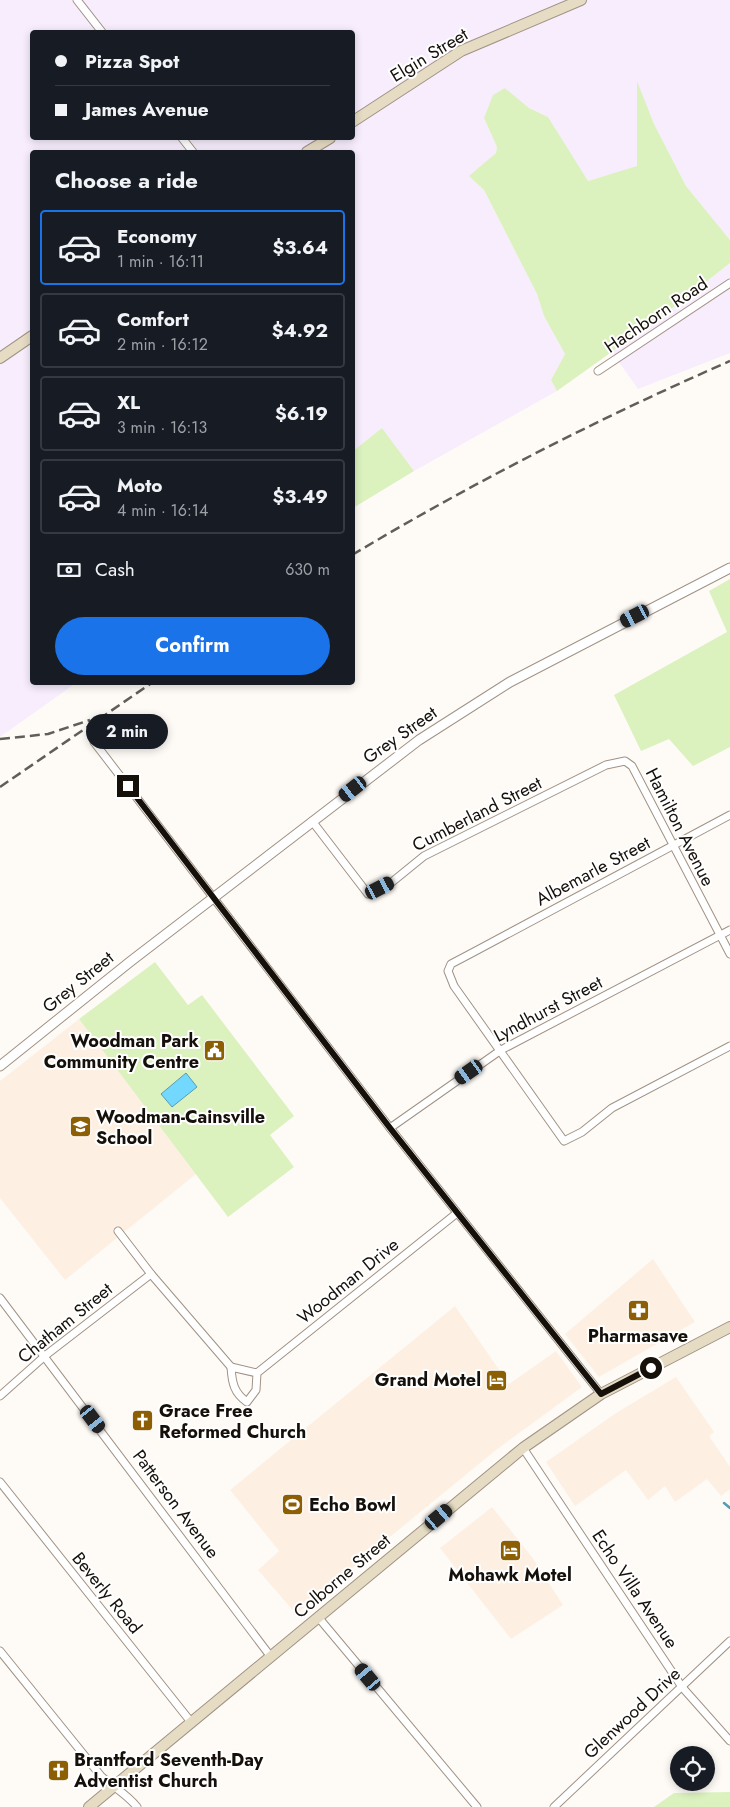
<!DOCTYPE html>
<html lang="en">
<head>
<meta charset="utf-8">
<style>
	body { margin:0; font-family:Jost,sans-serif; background:#242831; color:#f1f3f6; height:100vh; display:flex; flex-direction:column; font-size:19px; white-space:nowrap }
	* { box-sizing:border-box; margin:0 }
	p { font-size:16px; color:#9ea1a6 }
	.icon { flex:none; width:28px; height:28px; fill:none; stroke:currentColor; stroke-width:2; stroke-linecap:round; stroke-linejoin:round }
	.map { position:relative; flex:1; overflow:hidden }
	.side { position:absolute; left:30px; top:150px; width:325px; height:535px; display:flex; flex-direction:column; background:#171b24; border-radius:5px; box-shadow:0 2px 8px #0003 }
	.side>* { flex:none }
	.guide { position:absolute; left:30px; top:30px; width:325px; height:110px; border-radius:5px; box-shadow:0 2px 8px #0003; display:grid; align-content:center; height:110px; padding:0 25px; background:#171b24 }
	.buttons { position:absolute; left:670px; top:1746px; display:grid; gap:10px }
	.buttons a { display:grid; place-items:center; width:45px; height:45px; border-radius:50%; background:#171b24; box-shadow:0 2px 8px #0003; font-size:25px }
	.end { position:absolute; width:22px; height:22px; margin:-11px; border:6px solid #16100b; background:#fff; box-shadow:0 0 0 2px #fff }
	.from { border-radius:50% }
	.bubble { position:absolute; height:35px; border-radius:18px; background:#171b24; box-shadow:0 2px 8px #0003; font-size:16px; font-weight:700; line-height:35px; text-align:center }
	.car { position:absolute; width:15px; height:30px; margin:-15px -8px; border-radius:6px; box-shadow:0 0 4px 1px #0007; background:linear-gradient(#222 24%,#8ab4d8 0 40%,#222 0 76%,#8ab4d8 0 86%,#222 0) }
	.guide b { display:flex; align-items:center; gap:18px; height:48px; font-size:19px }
	.guide b+b { border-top:1px solid #363941 }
	.guide i { width:12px; height:12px; background:#f1f3f6 }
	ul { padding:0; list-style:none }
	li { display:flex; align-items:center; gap:15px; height:75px; margin:0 10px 8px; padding:0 15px; border:2px solid #363941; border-radius:5px }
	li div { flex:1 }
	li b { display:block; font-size:19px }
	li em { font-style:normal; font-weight:700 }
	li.on { border-color:#1a73e8 }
	li>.icon { width:45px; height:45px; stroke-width:1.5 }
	h2 { padding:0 25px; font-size:22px; line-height:60px }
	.pay { display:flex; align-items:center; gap:12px; height:55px; padding:0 25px; font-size:19px }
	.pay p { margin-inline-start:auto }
	.cta { display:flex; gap:10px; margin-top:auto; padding:10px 25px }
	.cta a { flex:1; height:58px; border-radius:30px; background:#1a73e8; color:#fff; font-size:20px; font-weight:700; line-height:58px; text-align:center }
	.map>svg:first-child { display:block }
</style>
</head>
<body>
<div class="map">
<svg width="730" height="1807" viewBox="0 0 730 1807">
	<rect width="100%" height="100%" fill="#fefbf7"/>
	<!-- built -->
	<g fill="#fdf0e3">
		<path d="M 79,1019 L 196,1174 L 65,1280 L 0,1198 L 0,1081 Z"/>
		<path d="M 653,1259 L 695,1322 L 599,1377 L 565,1334 Z"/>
		<path d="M 455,1306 L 509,1384 L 556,1351 L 582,1387 L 496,1450 L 296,1614 L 258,1570 L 279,1551 L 230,1490 Z"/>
		<path d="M 676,1377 L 714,1432 L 709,1436 L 730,1467 L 730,1489 L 721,1496 L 707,1479 L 675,1502 L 665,1486 L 648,1500 L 626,1470 L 575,1506 L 546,1462 L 616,1413 Z"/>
		<path d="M 492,1507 L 532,1557 L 563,1605 L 511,1639 L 440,1548 Z"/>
	</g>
	<!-- industrial -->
	<g fill="#f7edfd" fill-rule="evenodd">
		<path d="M 0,0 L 730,0 L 730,240 L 686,186 L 654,124 L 637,83 L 637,167 L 587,181 L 548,117 L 529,108 L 505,88 L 484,118 L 497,147 L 496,153 L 470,176 L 484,190 L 537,294 L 544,316 L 565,354 L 551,380 L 557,391 L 414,471 L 382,428 L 353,451 L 352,152 L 32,152 L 32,682 L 76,683 L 0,737 ZM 32,32 L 352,32 L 352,138 L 32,138 Z"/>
		<path d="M 730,263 L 730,353 L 638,389 L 612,352 L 669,311 Z"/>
	</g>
	<!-- green -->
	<g fill="#dbf2bf">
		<path d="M 637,81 L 654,124 L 686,186 L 730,240 L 730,263 L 669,311 L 557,391 L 551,380 L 565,354 L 544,316 L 537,294 L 484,190 L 469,176 L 496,153 L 497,147 L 484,118 L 493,95 L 505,88 L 529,108 L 548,117 L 588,181 L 637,166 Z"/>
		<path d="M 382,428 L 414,471 L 353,508 L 353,451 Z"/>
		<path d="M 730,579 L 730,747 L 693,766 L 669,739 L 641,751 L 614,695 L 727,632 L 709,591 Z"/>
		<path d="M 155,962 L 188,1005 L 202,995 L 294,1116 L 270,1135 L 294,1167 L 228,1217 L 79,1019 Z"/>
		<path d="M 730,1792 L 730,1807 L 654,1807 L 674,1793 Z"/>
	</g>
	<!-- water -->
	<path fill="#72d8fe" stroke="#569cb5" d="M 186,1073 L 197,1087 L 172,1107 L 161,1094 Z"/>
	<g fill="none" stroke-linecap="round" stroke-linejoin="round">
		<!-- stream -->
		<path stroke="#569cb5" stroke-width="2.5" d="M 724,1503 L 730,1508"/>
		<defs>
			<g id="minor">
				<path d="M 77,0 L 102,32"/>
				<path d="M 182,138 L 193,152"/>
				<path d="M 598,371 L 730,283"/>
				<path d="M 94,742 L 390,1128 L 601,1394"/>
				<path d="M 730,815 L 470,954 L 451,964 L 448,971 L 454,986 L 564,1141 L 582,1132 L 612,1108 L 730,1046"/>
				<path d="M 312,821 L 368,894 L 392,882 L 424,856 L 606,765 L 625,761 L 632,766 L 730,954"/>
				<path d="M 390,1128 L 501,1050 L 730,930"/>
				<path d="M 118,1231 L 151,1274 L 231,1367"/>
				<path d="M 0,1298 L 271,1657"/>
				<path d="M 257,1373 L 231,1367 C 232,1383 234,1393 247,1402 L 256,1390 L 257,1373 L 457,1213"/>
				<path d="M 0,1396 L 46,1355 L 151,1274"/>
				<path d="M 523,1448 L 682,1687 L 730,1741"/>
				<path d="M 0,1482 L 191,1722"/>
				<path d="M 318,1617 L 477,1807"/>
				<path d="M 0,1651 L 101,1776 C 113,1787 127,1794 137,1807"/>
				<path d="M 554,1807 L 730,1641"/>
			</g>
			<path id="tertiary" d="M 0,1066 L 131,961 L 419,740 L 510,682 L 730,568"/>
			<g id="secondary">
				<path d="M 352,122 L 461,51 L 581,0"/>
				<path d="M 307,152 L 330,138"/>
				<path d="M 0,358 L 32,336"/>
				<path d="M 89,1807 L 523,1448 L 601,1394 L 730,1327"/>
			</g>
		</defs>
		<!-- minor casing -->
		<use href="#minor" stroke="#a19284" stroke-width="9"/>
		<!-- tertiary casing -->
		<use href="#tertiary" stroke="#a19284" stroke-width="11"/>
		<!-- secondary casing -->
		<use href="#secondary" stroke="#a19284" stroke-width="12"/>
		<!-- minor -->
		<use href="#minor" stroke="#fff" stroke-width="7"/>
		<!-- tertiary -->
		<use href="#tertiary" stroke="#fff" stroke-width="9"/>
		<!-- secondary -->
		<use href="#secondary" stroke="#e6dcc4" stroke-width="10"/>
		<!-- rail -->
		<g stroke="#625d58" stroke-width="2.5" stroke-dasharray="10 5" stroke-linecap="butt">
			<path d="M 352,555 C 474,482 600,418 730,361"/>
			<path d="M 0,739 L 48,734 L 90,720"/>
			<path d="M 0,787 L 153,682"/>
		</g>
	</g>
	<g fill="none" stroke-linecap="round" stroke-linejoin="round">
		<!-- route -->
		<path stroke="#16100b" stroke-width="6" d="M 128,786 L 390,1128 L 601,1394 L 651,1368"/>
	</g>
	<!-- icons -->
	<defs>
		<symbol id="civic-square" viewBox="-11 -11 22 22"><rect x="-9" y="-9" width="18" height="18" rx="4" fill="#8d5f05" stroke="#fff"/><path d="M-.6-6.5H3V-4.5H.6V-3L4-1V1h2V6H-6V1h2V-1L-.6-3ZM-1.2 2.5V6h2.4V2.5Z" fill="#fff"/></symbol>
		<symbol id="school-square" viewBox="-11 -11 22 22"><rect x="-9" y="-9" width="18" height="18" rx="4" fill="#8d5f05" stroke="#fff"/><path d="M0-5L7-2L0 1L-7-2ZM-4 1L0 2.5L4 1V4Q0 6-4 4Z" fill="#fff"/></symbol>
		<symbol id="pharmacy-square" viewBox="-11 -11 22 22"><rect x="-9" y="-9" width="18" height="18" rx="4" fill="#8d5f05" stroke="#fff"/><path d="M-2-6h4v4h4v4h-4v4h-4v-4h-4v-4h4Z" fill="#fff"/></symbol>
		<symbol id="hotel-square" viewBox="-11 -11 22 22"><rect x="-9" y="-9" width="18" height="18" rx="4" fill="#8d5f05" stroke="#fff"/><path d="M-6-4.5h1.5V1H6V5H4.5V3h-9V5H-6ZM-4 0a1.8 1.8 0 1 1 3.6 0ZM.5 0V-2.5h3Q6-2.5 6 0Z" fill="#fff"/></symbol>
		<symbol id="church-square" viewBox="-11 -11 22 22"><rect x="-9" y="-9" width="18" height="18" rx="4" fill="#8d5f05" stroke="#fff"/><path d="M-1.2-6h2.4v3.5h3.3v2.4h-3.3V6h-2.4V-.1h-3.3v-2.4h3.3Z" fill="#fff"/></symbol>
		<symbol id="stadium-square" viewBox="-11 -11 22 22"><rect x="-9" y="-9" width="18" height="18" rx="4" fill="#8d5f05" stroke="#fff"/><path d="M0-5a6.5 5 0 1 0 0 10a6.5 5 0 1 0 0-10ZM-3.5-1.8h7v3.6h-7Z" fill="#fff"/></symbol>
	</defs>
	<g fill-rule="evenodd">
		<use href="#civic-square" x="202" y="1038" width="25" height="25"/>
		<use href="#school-square" x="68" y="1114" width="25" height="25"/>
		<use href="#pharmacy-square" x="626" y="1298" width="25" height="25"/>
		<use href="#hotel-square" x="484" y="1368" width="25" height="25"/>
		<use href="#church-square" x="130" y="1408" width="25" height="25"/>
		<use href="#stadium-square" x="280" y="1492" width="25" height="25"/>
		<use href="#hotel-square" x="498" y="1538" width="25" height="25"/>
		<use href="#church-square" x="46" y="1758" width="25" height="25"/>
	</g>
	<g text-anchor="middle" stroke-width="4" stroke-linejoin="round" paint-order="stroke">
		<!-- street labels -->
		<g font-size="18" fill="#16100b" stroke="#fff">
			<text transform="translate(429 55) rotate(-31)" y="6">Elgin Street</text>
			<text transform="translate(656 315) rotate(-34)" y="6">Hachborn Road</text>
			<text transform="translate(400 735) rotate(-35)" y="6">Grey Street</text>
			<text transform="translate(477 814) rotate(-27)" y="6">Cumberland Street</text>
			<text transform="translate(680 827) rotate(63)" y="6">Hamilton Avenue</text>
			<text transform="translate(593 871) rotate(-28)" y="6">Albemarle Street</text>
			<text transform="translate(78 982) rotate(-39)" y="6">Grey Street</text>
			<text transform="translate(548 1009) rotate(-28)" y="6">Lyndhurst Street</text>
			<text transform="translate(348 1281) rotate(-39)" y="6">Woodman Drive</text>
			<text transform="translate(65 1323) rotate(-39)" y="6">Chatham Street</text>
			<text transform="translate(176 1504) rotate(53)" y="6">Patterson Avenue</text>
			<text transform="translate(342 1576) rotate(-40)" y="6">Colborne Street</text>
			<text transform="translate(635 1589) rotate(56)" y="6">Echo Villa Avenue</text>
			<text transform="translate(107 1593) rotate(51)" y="6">Beverly Road</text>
			<text transform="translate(632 1713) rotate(-43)" y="6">Glenwood Drive</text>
		</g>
		<!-- poi labels -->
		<g font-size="18" font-weight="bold" fill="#16100b" stroke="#fff" text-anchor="start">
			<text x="199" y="1047" text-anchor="end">Woodman Park<tspan x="199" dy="21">Community Centre</tspan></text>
			<text x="96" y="1123">Woodman-Cainsville<tspan x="96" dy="21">School</tspan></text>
			<text x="638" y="1342" text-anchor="middle">Pharmasave</text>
			<text x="481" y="1386" text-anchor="end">Grand Motel</text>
			<text x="159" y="1417">Grace Free<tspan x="159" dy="21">Reformed Church</tspan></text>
			<text x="309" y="1511">Echo Bowl</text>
			<text x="510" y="1581" text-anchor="middle">Mohawk Motel</text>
			<text x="74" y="1766">Brantford Seventh-Day<tspan x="74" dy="21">Adventist Church</tspan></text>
		</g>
	</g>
</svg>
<div class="buttons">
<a><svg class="icon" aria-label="locate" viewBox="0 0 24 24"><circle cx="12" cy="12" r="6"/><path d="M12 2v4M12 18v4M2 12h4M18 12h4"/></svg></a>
</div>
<i class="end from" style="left:651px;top:1368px"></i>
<i class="end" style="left:128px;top:786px"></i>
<div class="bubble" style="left:86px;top:714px;width:82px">2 min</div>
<i class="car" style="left:635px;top:616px;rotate:243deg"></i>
<i class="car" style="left:353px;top:789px;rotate:232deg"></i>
<i class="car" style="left:380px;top:888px;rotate:63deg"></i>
<i class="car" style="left:469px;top:1072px;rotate:235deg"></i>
<i class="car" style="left:93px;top:1419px;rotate:143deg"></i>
<i class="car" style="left:439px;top:1517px;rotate:50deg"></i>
<i class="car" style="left:368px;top:1677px;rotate:320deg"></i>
<div class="guide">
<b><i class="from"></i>Pizza Spot</b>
<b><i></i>James Avenue</b>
</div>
<section class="side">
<h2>Choose a ride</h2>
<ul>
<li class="on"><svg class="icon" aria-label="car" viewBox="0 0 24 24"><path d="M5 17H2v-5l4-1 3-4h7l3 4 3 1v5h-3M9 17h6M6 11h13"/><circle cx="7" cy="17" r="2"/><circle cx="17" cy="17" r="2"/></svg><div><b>Economy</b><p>1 min · 16:11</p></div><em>$3.64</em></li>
<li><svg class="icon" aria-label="car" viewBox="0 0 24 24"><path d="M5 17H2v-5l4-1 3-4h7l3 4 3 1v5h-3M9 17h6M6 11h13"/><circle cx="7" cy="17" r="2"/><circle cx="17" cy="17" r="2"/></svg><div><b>Comfort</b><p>2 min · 16:12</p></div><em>$4.92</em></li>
<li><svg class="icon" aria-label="car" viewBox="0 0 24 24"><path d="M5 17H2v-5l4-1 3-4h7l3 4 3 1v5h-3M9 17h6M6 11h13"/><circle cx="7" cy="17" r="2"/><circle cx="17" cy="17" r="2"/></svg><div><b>XL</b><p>3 min · 16:13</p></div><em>$6.19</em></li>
<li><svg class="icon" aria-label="car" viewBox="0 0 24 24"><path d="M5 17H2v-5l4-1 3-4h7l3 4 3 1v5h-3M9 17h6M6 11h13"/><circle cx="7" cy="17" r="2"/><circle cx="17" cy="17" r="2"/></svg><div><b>Moto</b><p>4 min · 16:14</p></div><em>$3.49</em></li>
</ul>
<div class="pay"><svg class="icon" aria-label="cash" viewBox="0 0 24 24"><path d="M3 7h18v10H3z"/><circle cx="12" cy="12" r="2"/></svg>Cash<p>630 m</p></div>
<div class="cta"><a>Confirm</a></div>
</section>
</div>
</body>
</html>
